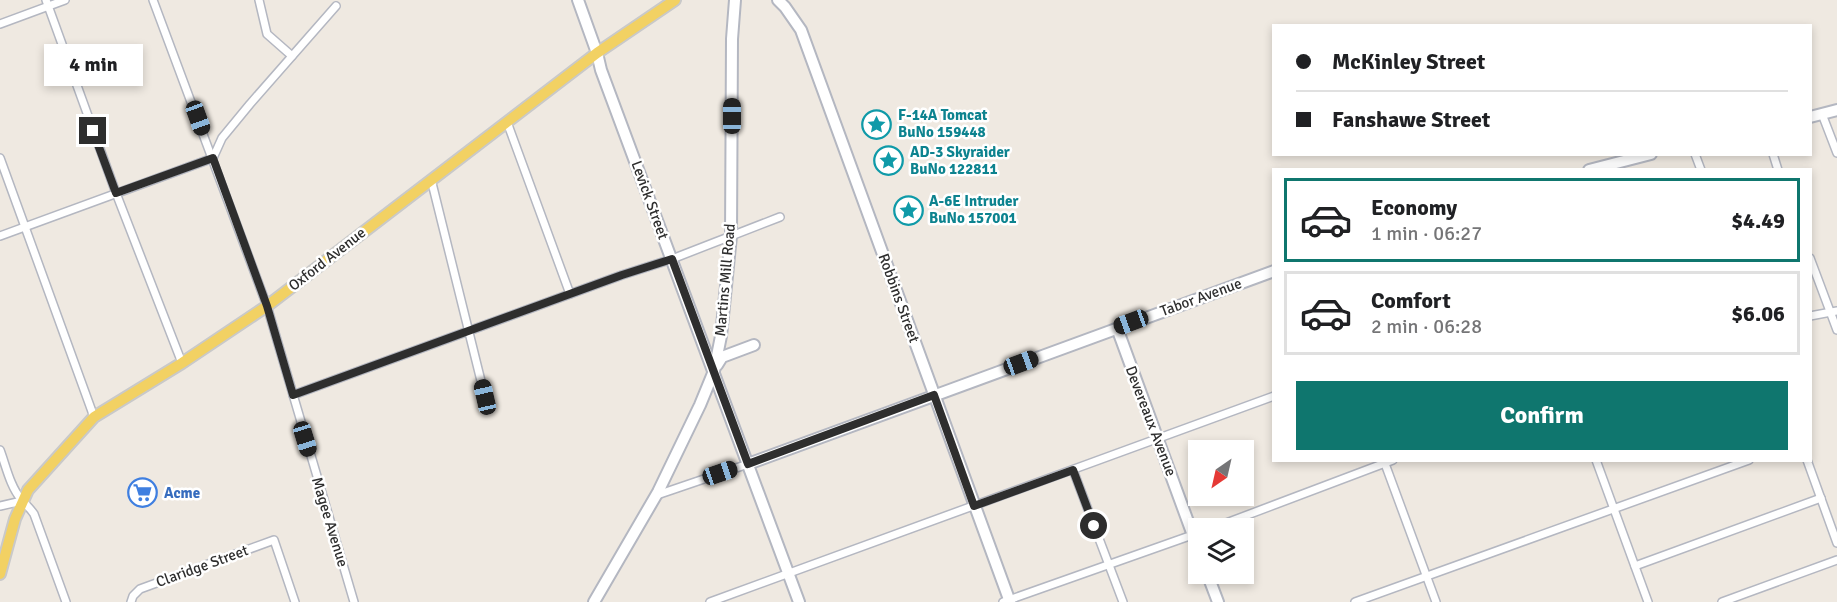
<!DOCTYPE html>
<html lang="en">
<head>
<meta charset="utf-8">
<style>
	body { margin:0; font-family:Signika,sans-serif; background:#f6f6f6; color:#202124; height:100vh; display:flex; flex-direction:column; font-size:22px; white-space:nowrap }
	* { box-sizing:border-box; margin:0 }
	p { font-size:20px; color:#757577 }
	.icon { flex:none; width:33px; height:33px; fill:none; stroke:currentColor; stroke-width:2; stroke-linecap:round; stroke-linejoin:round }
	.map { position:relative; flex:1; overflow:hidden }
	.details { position:absolute; left:1272px; top:168px; width:540px; height:294px; display:flex; flex-direction:column; background:#fff; border-radius:0px; box-shadow:0 3px 9px #0003 }
	.details>* { flex:none }
	.banner { position:absolute; left:1272px; top:24px; width:540px; height:132px; border-radius:0px; box-shadow:0 3px 9px #0003; display:grid; align-content:center; height:132px; padding:0 24px; background:#fff }
	.needle { width:39px; rotate:214deg }
	.buttons { position:absolute; left:1188px; top:440px; display:grid; gap:12px }
	.buttons a { display:grid; place-items:center; width:66px; height:66px; border-radius:0px; background:#fff; box-shadow:0 3px 9px #0003; font-size:30px }
	.end { position:absolute; width:27px; height:27px; margin:-14px; border:8px solid #2e2e2e; background:#fff; box-shadow:0 0 0 3px #fff }
	.from { border-radius:50% }
	.bubble { position:absolute; height:42px; border-radius:0px; background:#fff; box-shadow:0 3px 9px #0003; font-size:20px; font-weight:700; line-height:42px; text-align:center }
	.car { position:absolute; width:18px; height:36px; margin:-18px -9px; border-radius:8px; box-shadow:0 0 4px 2px #0007; background:linear-gradient(#222 24%,#8ab4d8 0 40%,#222 0 76%,#8ab4d8 0 86%,#222 0) }
	.banner b { display:flex; align-items:center; gap:21px; height:57px; font-size:22px }
	.banner b+b { border-top:2px solid #e0e0e0 }
	.banner i { width:15px; height:15px; background:#202124 }
	ul { padding:10px 0 0; list-style:none }
	li { display:flex; align-items:center; gap:18px; height:84px; margin:0 12px 9px; padding:0 12px; border:3px solid #e0e0e0; border-radius:0px }
	li div { flex:1 }
	li b { display:block; font-size:22px }
	li em { font-style:normal; font-weight:700 }
	li.current { border-color:#0f766e }
	li>.icon { width:54px; height:54px; stroke-width:1.5 }
	.action { display:flex; gap:12px; margin-top:auto; padding:12px 24px }
	.action a { flex:1; height:69px; border-radius:0px; background:#0f766e; color:#fff; font-size:24px; font-weight:700; line-height:69px; text-align:center }
	.map>svg:first-child { display:block }
</style>
</head>
<body>
<div class="map">
<svg width="1837" height="602" viewBox="0 0 1837 602">
	<rect width="100%" height="100%" fill="#efe9e1"/>
	<g fill="none" stroke-linecap="round" stroke-linejoin="round">
		<defs>
			<g id="street">
				<path d="M 46,0 L 116,193 L 182,363"/>
				<path d="M 153,0 L 267,306 L 354,602"/>
				<path d="M 259,0 L 267,34 L 292,56"/>
				<path d="M 0,24 L 65,0"/>
				<path d="M 1822,114 L 1837,153"/>
				<path d="M 507,122 L 570,294"/>
				<path d="M 1695,154 L 1701,170"/>
				<path d="M 1773,154 L 1778,170"/>
				<path d="M 0,158 L 94,417"/>
				<path d="M 213,158 L 222,138 L 250,104 L 336,6"/>
				<path d="M 431,179 L 485,397"/>
				<path d="M 0,236 L 213,158"/>
				<path d="M 1810,258 L 1837,330"/>
				<path d="M 1810,316 L 1837,311"/>
				<path d="M 293,395 L 622,275 L 672,259 L 780,217"/>
				<path d="M 0,450 C 6,466 10,486 21,499 C 25,504 30,508 34,514 L 66,602"/>
				<path d="M 1596,460 L 1648,602"/>
				<path d="M 1807,460 L 1837,543"/>
				<path d="M 1384,461 L 1436,602"/>
				<path d="M 1073,470 L 1123,602"/>
				<path d="M 657,495 L 748,464"/>
				<path d="M 0,506 L 22,501"/>
				<path d="M 1213,528 L 1393,460"/>
				<path d="M 1635,566 L 1821,498"/>
				<path d="M 131,602 L 133,596 L 140,589 L 274,540 L 295,602"/>
				<path d="M 710,602 L 1274,396"/>
				<path d="M 1003,602 L 1198,533"/>
				<path d="M 1355,602 L 1749,460"/>
				<path d="M 1722,602 L 1837,560"/>
			</g>
			<g id="secondary">
				<path d="M 578,0 L 597,53 L 601,70 L 799,602"/>
				<path d="M 778,0 L 785,7 L 801,30 L 1010,602"/>
				<path d="M 1810,117 L 1837,110"/>
				<path d="M 1589,170 L 1651,154"/>
				<path d="M 1117,328 L 1198,549"/>
				<path d="M 717,365 L 722,357 L 754,345"/>
				<path d="M 748,464 L 1274,271"/>
				<path d="M 1207,573 L 1218,602"/>
				<path d="M 594,602 L 658,492 L 700,405 L 714,371 L 721,336 L 731,236 L 732,39 L 735,0"/>
			</g>
			<path id="primary" d="M 0,574 L 15,519 L 28,490 L 94,417 L 182,363 L 267,306 L 597,53 L 675,0"/>
		</defs>
		<!-- street casing -->
		<use href="#street" stroke="#b4b7c1" stroke-width="10"/>
		<!-- secondary casing -->
		<use href="#secondary" stroke="#b4b7c1" stroke-width="14"/>
		<!-- primary casing -->
		<use href="#primary" stroke="#c9c9c9" stroke-width="14"/>
		<!-- street -->
		<use href="#street" stroke="#fff" stroke-width="7"/>
		<!-- secondary -->
		<use href="#secondary" stroke="#fff" stroke-width="10"/>
		<!-- primary -->
		<use href="#primary" stroke="#f2d163" stroke-width="10"/>
	</g>
	<g fill="none" stroke-linecap="round" stroke-linejoin="round">
		<!-- route -->
		<path stroke="#2e2e2e" stroke-width="8" d="M 93,131 L 116,193 L 213,158 L 267,306 L 293,395 L 622,275 L 672,259 L 748,464 L 934,395 L 974,506 L 1073,470 L 1094,526"/>
	</g>
	<!-- icons -->
	<defs>
		<symbol id="sight-ring" viewBox="-11 -11 22 22"><circle r="9.5" fill="#fff" stroke="#0f9aa8" stroke-width="1.5"/><path d="M0-6L1.8-2.2L6-1.7L2.9 1.2L3.7 5.4L0 3.3L-3.7 5.4L-2.9 1.2L-6-1.7L-1.8-2.2Z" fill="#0f9aa8"/></symbol>
		<symbol id="supermarket-ring" viewBox="-11 -11 22 22"><circle r="9.5" fill="#fff" stroke="#3f7fe0" stroke-width="1.5"/><path d="M-6-5.5h2.5l.6 2H6L4.5 2H-2.5L-4.4-4H-6ZM-1.5 3.2a1.3 1.3 0 1 0 .1 0ZM3 3.2a1.3 1.3 0 1 0 .1 0Z" fill="#3f7fe0"/></symbol>
	</defs>
	<g fill-rule="evenodd">
		<use href="#sight-ring" x="860" y="108" width="33" height="33"/>
		<use href="#sight-ring" x="872" y="144" width="33" height="33"/>
		<use href="#sight-ring" x="892" y="194" width="33" height="33"/>
		<use href="#supermarket-ring" x="126" y="476" width="33" height="33"/>
	</g>
	<g text-anchor="middle" stroke-width="5" stroke-linejoin="round" paint-order="stroke">
		<!-- culture labels -->
		<g font-size="15" font-weight="bold" fill="#0d838f" stroke="#fff" text-anchor="start">
			<text x="898" y="120">F-14A Tomcat<tspan x="898" dy="17">BuNo 159448</tspan></text>
			<text x="910" y="157">AD-3 Skyraider<tspan x="910" dy="17">BuNo 122811</tspan></text>
			<text x="929" y="206">A-6E Intruder<tspan x="929" dy="17">BuNo 157001</tspan></text>
		</g>
		<!-- street labels -->
		<g font-size="15" fill="#2e2e2e" stroke="#fff">
			<text transform="translate(650 200) rotate(70)" y="5">Levick Street</text>
			<text transform="translate(327 259) rotate(-38)" y="5">Oxford Avenue</text>
			<text transform="translate(725 280) rotate(-85)" y="5">Martins Mill Road</text>
			<text transform="translate(1201 297) rotate(-20)" y="5">Tabor Avenue</text>
			<text transform="translate(899 298) rotate(70)" y="5">Robbins Street</text>
			<text transform="translate(1151 421) rotate(69)" y="5">Devereaux Avenue</text>
			<text transform="translate(330 522) rotate(73)" y="5">Magee Avenue</text>
			<text transform="translate(202 566) rotate(-20)" y="5">Claridge Street</text>
		</g>
		<!-- shop labels -->
		<g font-size="15" font-weight="bold" fill="#366cbe" stroke="#fff" text-anchor="start">
			<text x="164" y="498">Acme</text>
		</g>
	</g>
</svg>
<div class="buttons">
<a><svg class="needle" viewBox="-14 -14 28 28"><path d="M0-13l5 13h-10z" fill="#e53935"/><path d="M0 13l5-13h-10z" fill="#757577"/></svg></a>
<a><svg class="icon" aria-label="layers" viewBox="0 0 24 24"><path d="M12 4l9 5-9 5-9-5zM3 14l9 5 9-5"/></svg></a>
</div>
<i class="end from" style="left:1094px;top:526px"></i>
<i class="end" style="left:93px;top:131px"></i>
<div class="bubble" style="left:44px;top:44px;width:99px">4 min</div>
<i class="car" style="left:732px;top:116px;rotate:0deg"></i>
<i class="car" style="left:198px;top:118px;rotate:160deg"></i>
<i class="car" style="left:1131px;top:322px;rotate:250deg"></i>
<i class="car" style="left:1021px;top:363px;rotate:70deg"></i>
<i class="car" style="left:485px;top:397px;rotate:347deg"></i>
<i class="car" style="left:305px;top:439px;rotate:163deg"></i>
<i class="car" style="left:720px;top:473px;rotate:71deg"></i>
<div class="banner">
<b><i class="from"></i>McKinley Street</b>
<b><i></i>Fanshawe Street</b>
</div>
<section class="details">
<ul>
<li class="current"><svg class="icon" aria-label="car" viewBox="0 0 24 24"><path d="M5 17H2v-5l4-1 3-4h7l3 4 3 1v5h-3M9 17h6M6 11h13"/><circle cx="7" cy="17" r="2"/><circle cx="17" cy="17" r="2"/></svg><div><b>Economy</b><p>1 min · 06:27</p></div><em>$4.49</em></li>
<li><svg class="icon" aria-label="car" viewBox="0 0 24 24"><path d="M5 17H2v-5l4-1 3-4h7l3 4 3 1v5h-3M9 17h6M6 11h13"/><circle cx="7" cy="17" r="2"/><circle cx="17" cy="17" r="2"/></svg><div><b>Comfort</b><p>2 min · 06:28</p></div><em>$6.06</em></li>
</ul>
<div class="action"><a>Confirm</a></div>
</section>
</div>
</body>
</html>
